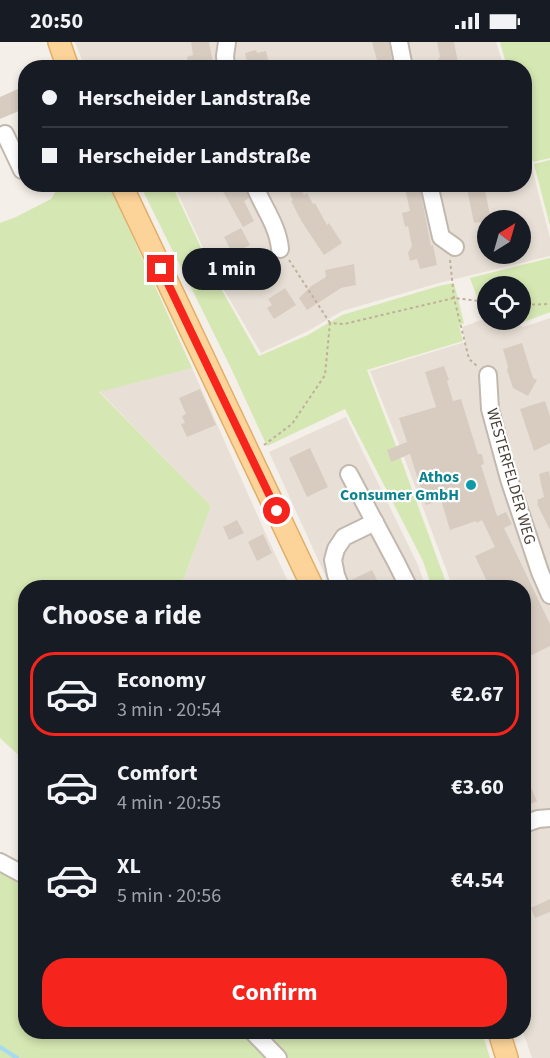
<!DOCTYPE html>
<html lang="en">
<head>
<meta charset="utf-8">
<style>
	body { margin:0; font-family:"Source Sans 3",sans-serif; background:#20242c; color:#f1f3f6; height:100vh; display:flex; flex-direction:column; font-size:22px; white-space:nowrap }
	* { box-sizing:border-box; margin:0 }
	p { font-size:20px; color:#9ea1a6 }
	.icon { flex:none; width:33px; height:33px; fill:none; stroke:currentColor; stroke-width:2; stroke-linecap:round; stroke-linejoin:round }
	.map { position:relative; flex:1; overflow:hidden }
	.drawer { position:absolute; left:18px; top:538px; width:513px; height:459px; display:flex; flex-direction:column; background:#171b24; border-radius:24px; box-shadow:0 3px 9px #0003 }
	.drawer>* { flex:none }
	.guide { position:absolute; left:18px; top:18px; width:514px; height:132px; border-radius:24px; box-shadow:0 3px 9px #0003; display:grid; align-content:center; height:132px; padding:0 24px; background:#171b24 }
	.needle { width:39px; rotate:37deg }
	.controls { position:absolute; left:477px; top:168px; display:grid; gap:12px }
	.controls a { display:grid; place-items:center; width:54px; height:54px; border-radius:50%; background:#171b24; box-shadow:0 3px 9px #0003; font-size:30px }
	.end { position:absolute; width:27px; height:27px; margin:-14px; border:8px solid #f5241d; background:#fff; box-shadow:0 0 0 3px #fff }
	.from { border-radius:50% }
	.bubble { position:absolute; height:42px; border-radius:21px; background:#171b24; box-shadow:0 3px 9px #0003; font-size:20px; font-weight:700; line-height:42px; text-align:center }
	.guide b { display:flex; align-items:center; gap:21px; height:57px; font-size:22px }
	.guide b+b { border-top:2px solid #363941 }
	.guide i { width:15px; height:15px; background:#f1f3f6 }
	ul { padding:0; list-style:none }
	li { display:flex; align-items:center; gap:18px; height:84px; margin:0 12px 9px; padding:0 12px; border:3px solid transparent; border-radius:24px }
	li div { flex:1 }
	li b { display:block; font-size:22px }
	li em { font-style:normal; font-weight:700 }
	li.current { border-color:#f5241d }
	li>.icon { width:54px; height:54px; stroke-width:1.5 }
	h2 { padding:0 24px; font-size:27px; line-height:72px }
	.primary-button { display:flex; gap:12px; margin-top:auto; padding:12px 24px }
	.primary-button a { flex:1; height:69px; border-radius:24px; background:#f5241d; color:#fff; font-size:24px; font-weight:700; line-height:69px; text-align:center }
	.status { display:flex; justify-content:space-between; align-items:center; height:42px; padding:0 30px; background:#171b24; direction:ltr }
	.status svg { height:16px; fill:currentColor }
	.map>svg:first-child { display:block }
</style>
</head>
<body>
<div class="status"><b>20:50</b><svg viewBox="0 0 49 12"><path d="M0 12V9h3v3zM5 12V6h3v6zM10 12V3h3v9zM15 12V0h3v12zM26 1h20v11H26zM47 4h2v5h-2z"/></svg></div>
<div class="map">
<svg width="550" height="1016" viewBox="0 0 550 1016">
	<rect width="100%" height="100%" fill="#f4efe8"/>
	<!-- residential -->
	<g fill="#e8e0d6" fill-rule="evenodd">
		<path d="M 75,0 L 496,0 L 504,25 L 120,25 L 118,21 L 82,18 Z"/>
		<path d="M 525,99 L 550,196 L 550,214 L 439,241 L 342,269 L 308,289 L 261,311 L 217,236 L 174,143 L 525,142 ZM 488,178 L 520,178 L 520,212 L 488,212 Z"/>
		<path d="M 487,276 L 488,278 L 509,278 L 523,285 L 550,276 L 550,1016 L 532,1016 L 523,990 L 524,546 L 453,546 L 401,407 L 370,329 L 465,300 L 462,285 Z"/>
		<path d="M 192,326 L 264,488 L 291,546 L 180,546 L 211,464 L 99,349 Z"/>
		<path d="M 346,375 L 418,523 L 426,546 L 331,546 L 269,410 Z"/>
	</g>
	<!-- green -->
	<g fill="#d5e7b2">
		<path d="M 500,0 L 550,0 L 550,116 L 533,120 L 525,90 L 525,26 L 507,25 Z"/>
		<path d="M 550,118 L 550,184 L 534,122 Z"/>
		<path d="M 60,143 L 109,143 L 192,326 L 99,350 L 211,464 L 180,546 L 26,546 L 25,719 L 0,696 L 0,181 L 16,175 L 51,157 Z"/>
		<path d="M 140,143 L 172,143 L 215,236 L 259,314 L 308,293 L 342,273 L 439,244 L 454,241 L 464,281 L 459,284 L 463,299 L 367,328 L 398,409 L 448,546 L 432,546 L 423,519 L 345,367 L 267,404 L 230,324 Z"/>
		<path d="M 550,216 L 550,270 L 524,280 L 518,278 L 520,278 L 520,244 L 488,244 L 487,274 L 484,275 L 470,236 Z"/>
		<path d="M 0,830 L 25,846 L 26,990 L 482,990 L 490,1016 L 0,1016 Z"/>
	</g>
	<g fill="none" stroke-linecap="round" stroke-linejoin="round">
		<!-- stream -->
		<path stroke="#a6daef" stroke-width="4" d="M 0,1005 L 17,1016"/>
	</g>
	<!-- building -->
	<g fill="#d8ccc1">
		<path d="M 191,0 L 209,0 L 213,20 L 189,25 L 187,15 L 193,13 Z"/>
		<path d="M 372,0 L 389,0 L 393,26 L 379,26 Z"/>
		<path d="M 437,0 L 454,0 L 458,20 L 433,25 L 440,15 Z"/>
		<path d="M 256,8 L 257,11 L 266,9 L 270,26 L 248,26 L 245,11 Z"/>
		<path d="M 18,47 L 21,52 L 26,50 L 26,66 L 0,77 L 0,55 Z"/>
		<path d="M 228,142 L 244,142 L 249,156 L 244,159 L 254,179 L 243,185 L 221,146 Z"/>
		<path d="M 286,142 L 298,142 L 304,153 L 307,151 L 313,162 L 315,161 L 327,183 L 329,181 L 342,201 L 324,213 L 302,180 L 291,159 L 293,158 L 290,153 L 291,152 Z"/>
		<path d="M 404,142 L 419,142 L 431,204 L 433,203 L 437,223 L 420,227 L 417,217 L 410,219 L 408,211 L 412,204 L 408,184 L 405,185 L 402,171 L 410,169 Z"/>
		<path d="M 466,142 L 477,142 L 478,149 L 485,148 L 491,178 L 474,181 Z"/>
		<path d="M 241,186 L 250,203 L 244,206 L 244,207 L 265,239 L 251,249 L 242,236 L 244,234 L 224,195 Z"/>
		<path d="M 354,222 L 356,243 L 341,246 L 307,268 L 299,256 L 311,244 L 326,235 L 325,228 Z"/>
		<path d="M 285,246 L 296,263 L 274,277 L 267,266 L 272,263 L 268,257 Z"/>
		<path d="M 522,301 L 533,336 L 537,338 L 528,354 L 513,346 L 507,328 L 508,325 L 503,307 Z"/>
		<path d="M 444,324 L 449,338 L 447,339 L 453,359 L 461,357 L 478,412 L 482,412 L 484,422 L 481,423 L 497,474 L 506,470 L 512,482 L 504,486 L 550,582 L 550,604 L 524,617 L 524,546 L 490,546 L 475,514 L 495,505 L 482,478 L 477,481 L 476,479 L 450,488 L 441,458 L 426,463 L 410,412 L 391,420 L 387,408 L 407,400 L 399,376 L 436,365 L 425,330 Z"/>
		<path d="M 200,347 L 216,383 L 187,395 L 181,382 L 185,381 L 182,374 L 186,372 L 179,356 Z"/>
		<path d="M 545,359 L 550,374 L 550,401 L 534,409 L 520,367 Z"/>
		<path d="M 310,406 L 328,445 L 307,455 L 289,416 Z"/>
		<path d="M 549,429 L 550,435 L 550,488 L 537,462 L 538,461 L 537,458 L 544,455 L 539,432 Z"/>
		<path d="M 237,478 L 244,491 L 229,498 L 223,485 Z"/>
		<path d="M 263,492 L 272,511 L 257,519 L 248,500 Z"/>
		<path d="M 372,528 L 381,546 L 355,546 L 351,538 Z"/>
		<path d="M 524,730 L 537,759 L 524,765 Z"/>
		<path d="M 550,857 L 550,870 L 535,876 L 531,866 Z"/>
	</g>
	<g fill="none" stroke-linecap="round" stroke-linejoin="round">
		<defs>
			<g id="minor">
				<path d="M 399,0 L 404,26"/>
				<path d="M 226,26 L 225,14 L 227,0"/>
				<path d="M 5,92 L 22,128 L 26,127"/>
				<path d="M 254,142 C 262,164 278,183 280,207"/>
				<path d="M 429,142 L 441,195 L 455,205"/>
				<path d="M 488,333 L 490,367 L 509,437 L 540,530 L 550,553"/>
				<path d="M 349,432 L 396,520 L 409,546"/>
				<path d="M 341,546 L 336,533 L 333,518 L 336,507 L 344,495 L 375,480"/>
				<path d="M 524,782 L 538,777 L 550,776"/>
				<path d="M 0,820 L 26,834"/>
				<path d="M 253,990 L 278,1016"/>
			</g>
			<g id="major">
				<path d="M 59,0 L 68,26"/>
				<path d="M 121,142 L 313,546"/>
				<path d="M 499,990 L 507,1016"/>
			</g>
		</defs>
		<!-- minor casing -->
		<use href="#minor" stroke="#c2b8ae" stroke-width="20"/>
		<!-- major casing -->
		<use href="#major" stroke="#e1af68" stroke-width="24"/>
		<!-- path -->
		<g stroke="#c1af9c" stroke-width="2" stroke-dasharray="3 3" stroke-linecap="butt">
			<path d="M 289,218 L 330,281"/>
			<path d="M 450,218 L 454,256 L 469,317 L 477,324"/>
			<path d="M 520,263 L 550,262"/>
			<path d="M 264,403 L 292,382 L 325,333 L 330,281 L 344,282 L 454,256 L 488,260"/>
		</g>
		<!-- minor -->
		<use href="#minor" stroke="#fff" stroke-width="16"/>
		<!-- major -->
		<use href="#major" stroke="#fcd499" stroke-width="21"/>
	</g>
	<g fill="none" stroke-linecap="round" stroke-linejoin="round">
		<!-- route -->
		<path stroke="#f5241d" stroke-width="8" d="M 161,227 L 277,469"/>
	</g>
	<!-- markers -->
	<circle fill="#0f9aa8" stroke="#fff" stroke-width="2" cx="471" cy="443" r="6"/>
	<g text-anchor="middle" stroke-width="4.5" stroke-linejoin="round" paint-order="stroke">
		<!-- culture labels -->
		<g font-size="16" font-weight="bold" fill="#0d838f" stroke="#fff" text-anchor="end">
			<text x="459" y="440">Athos<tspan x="459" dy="18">Consumer GmbH</tspan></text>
		</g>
		<!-- street labels -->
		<g font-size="16" fill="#473f37" stroke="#fff">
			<text transform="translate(512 434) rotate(74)" y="6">WESTERFELDER WEG</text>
		</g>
	</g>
</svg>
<div class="controls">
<a><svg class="needle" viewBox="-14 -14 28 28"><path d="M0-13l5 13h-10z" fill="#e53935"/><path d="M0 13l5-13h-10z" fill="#9ea1a6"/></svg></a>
<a><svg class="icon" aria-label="locate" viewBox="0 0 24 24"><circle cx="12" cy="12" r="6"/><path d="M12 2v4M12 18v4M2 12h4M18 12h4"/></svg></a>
</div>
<i class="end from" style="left:277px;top:469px"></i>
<i class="end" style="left:161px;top:227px"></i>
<div class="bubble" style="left:182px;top:206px;width:99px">1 min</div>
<div class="guide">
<b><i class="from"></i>Herscheider Landstraße</b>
<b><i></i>Herscheider Landstraße</b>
</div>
<section class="drawer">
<h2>Choose a ride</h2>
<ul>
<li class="current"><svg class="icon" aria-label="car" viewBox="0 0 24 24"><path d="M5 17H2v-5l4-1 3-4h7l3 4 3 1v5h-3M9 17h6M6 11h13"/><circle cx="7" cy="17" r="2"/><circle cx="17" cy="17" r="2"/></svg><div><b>Economy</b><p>3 min · 20:54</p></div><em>€2.67</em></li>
<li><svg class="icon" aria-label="car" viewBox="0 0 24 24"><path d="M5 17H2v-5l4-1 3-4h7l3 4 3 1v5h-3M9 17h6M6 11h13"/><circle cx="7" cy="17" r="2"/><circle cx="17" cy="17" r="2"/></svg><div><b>Comfort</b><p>4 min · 20:55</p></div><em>€3.60</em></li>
<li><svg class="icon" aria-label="car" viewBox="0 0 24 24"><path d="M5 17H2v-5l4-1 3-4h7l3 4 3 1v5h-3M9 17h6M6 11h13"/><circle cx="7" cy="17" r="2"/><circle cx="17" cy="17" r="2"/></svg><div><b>XL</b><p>5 min · 20:56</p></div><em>€4.54</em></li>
</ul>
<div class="primary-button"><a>Confirm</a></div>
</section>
</div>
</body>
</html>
